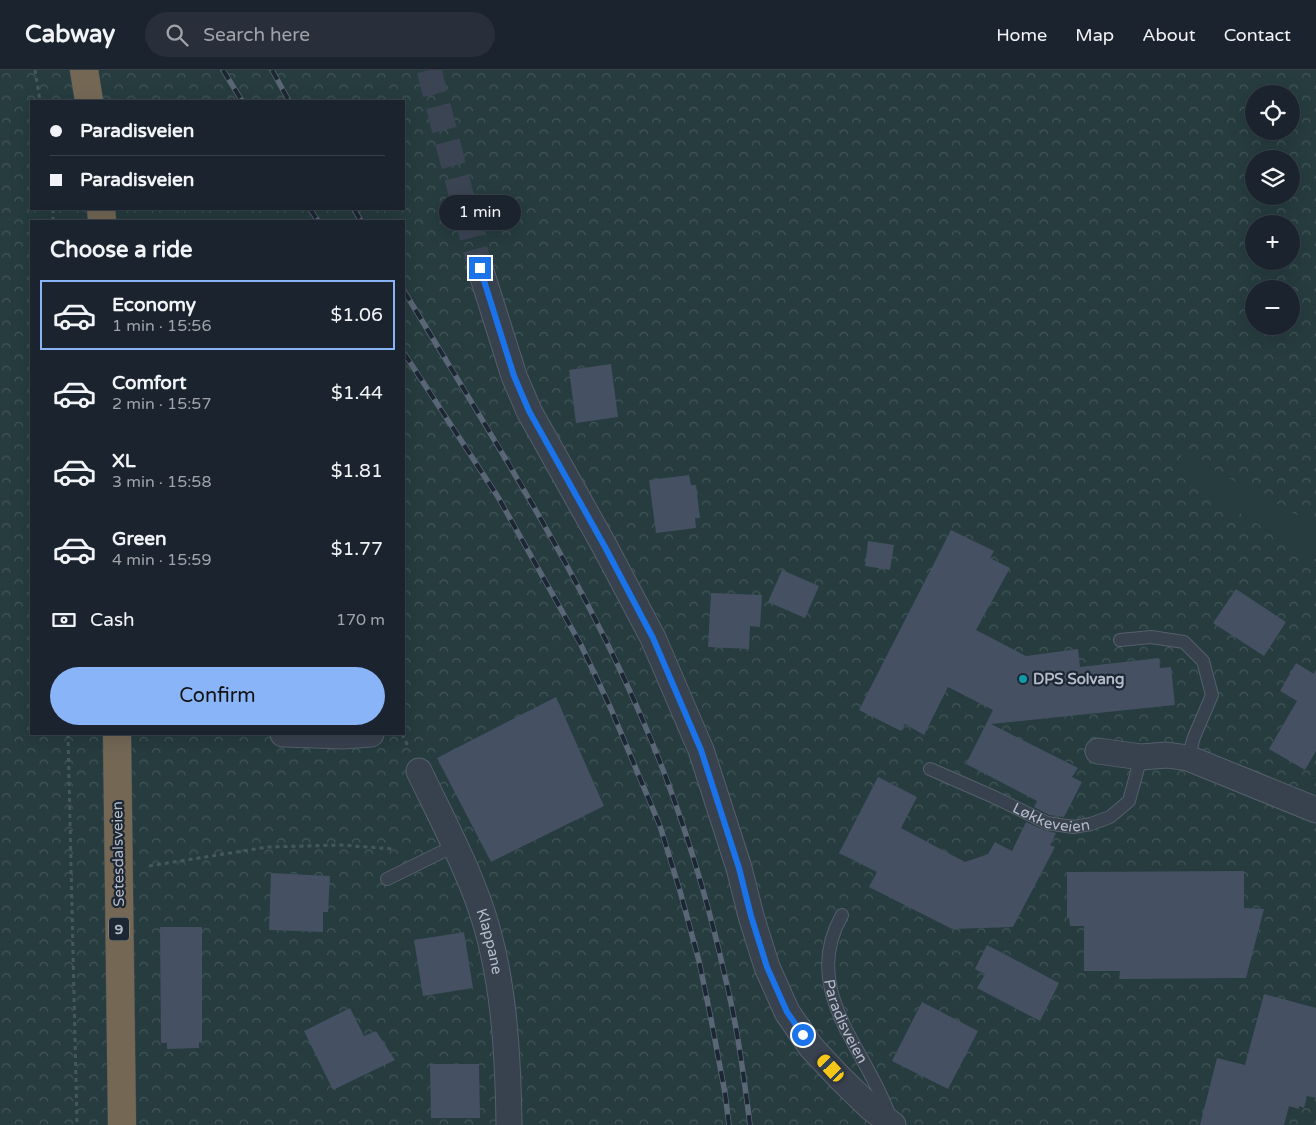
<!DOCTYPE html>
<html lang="en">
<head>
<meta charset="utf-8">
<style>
	body { margin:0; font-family:"Varela Round",sans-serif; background:#282f3a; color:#f1f3f6; height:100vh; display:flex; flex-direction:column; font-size:19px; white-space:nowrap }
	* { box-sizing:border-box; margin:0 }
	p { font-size:16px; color:#a0a4aa }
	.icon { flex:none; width:28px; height:28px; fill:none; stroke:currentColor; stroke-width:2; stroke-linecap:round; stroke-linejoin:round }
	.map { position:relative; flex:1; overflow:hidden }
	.side { position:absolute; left:30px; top:150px; width:375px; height:515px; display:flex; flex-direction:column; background:#1b232e; border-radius:0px; box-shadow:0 5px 20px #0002,0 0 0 1px #39404a }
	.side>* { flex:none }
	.top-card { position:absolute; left:30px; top:30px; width:375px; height:110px; border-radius:0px; box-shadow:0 5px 20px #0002,0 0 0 1px #39404a; display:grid; align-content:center; height:110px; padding:0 20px; background:#1b232e }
	.tools { position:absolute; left:1245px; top:15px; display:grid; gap:10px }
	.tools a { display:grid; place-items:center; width:55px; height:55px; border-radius:50%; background:#1b232e; box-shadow:0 5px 20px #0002,0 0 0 1px #39404a; font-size:25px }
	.end { position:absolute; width:22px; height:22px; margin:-11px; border:6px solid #1a73e8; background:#fff; box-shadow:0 0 0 2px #fff }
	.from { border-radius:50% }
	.bubble { position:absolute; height:35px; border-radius:18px; background:#1b232e; box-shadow:0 5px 20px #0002,0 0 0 1px #39404a; font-size:16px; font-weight:600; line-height:35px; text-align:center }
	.car { position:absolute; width:15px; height:30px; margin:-15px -8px; border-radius:6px; box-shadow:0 0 4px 1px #0007; background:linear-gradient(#f5c518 24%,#345 0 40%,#f5c518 0 76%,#345 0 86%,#f5c518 0) }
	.top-card b { display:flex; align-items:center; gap:18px; height:48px; font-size:19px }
	.top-card b+b { border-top:1px solid #39404a }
	.top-card i { width:12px; height:12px; background:#f1f3f6 }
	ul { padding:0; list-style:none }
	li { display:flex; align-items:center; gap:15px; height:70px; margin:0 10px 8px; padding:0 10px; border:2px solid transparent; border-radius:0px }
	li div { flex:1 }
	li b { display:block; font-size:19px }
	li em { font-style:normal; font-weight:600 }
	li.active { border-color:#8ab4f8 }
	li>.icon { width:45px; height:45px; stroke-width:1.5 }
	h2 { padding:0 20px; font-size:22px; line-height:60px }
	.pay { display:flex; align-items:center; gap:12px; height:55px; padding:0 20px; font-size:19px }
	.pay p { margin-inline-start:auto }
	.button { display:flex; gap:10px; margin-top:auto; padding:10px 20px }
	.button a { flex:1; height:58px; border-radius:30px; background:#8ab4f8; color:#111; font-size:20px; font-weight:600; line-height:58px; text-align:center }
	header { display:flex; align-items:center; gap:30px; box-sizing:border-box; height:70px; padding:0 25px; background:#1b232e; border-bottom:1px solid #39404a }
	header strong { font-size:24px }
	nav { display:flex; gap:28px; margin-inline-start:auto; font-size:18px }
	.search { width:350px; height:45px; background:#282f3a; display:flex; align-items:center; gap:12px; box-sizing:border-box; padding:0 18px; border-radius:28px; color:#a0a4aa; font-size:19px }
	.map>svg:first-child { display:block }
</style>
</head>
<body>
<header>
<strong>Cabway</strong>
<div class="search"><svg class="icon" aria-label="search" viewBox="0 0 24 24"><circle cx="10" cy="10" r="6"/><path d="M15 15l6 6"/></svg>Search here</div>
<nav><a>Home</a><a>Map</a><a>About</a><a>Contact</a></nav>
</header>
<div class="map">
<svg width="1316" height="1055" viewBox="0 0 1316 1055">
	<defs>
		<pattern id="park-crowns" width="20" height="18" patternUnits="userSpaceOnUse" patternTransform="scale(1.25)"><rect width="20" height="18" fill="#263c3f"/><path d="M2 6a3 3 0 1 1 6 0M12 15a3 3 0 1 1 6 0" fill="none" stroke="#435659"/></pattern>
	</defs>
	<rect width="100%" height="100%" fill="#242f3e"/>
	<!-- park -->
	<path fill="url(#park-crowns)" fill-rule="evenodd" d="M 0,0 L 1316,0 L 1316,1055 L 0,1055 ZM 1254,24 L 1291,24 L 1291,61 L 1254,61 ZM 31,31 L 404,31 L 404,139 L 31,139 ZM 1254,89 L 1291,89 L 1291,126 L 1254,126 ZM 31,151 L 404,151 L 404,664 L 31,664 ZM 1254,154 L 1291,154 L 1291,191 L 1254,191 ZM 1254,219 L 1291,219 L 1291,256 L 1254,256 Z"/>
	<!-- pitch -->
	<path fill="#263c3f" d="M 1183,383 L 1316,455 L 1316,489 L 1172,402 Z"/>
	<!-- building -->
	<g fill="#455162">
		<path d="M 611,294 L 618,347 L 576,353 L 569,300 Z"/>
		<path d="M 689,405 L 691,415 L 696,415 L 700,448 L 695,448 L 696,458 L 656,463 L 649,410 Z"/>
		<path d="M 951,460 L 994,481 L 990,488 L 1010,498 L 976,560 L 1026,586 L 1078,579 L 1080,597 L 1159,588 L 1160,598 L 1171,597 L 1175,635 L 991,654 L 1078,698 L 1072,707 L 1082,712 L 1064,747 L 1049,745 L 1034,737 L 1037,731 L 966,694 L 993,640 L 948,617 L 924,665 L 905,654 L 901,661 L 859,640 Z"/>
		<path d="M 868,471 L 894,475 L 890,500 L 865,496 Z"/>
		<path d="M 782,500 L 819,516 L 805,548 L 768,532 Z"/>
		<path d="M 1236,519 L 1286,552 L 1264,586 L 1213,553 Z"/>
		<path d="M 711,523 L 762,525 L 760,557 L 750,556 L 749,579 L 708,577 Z"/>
		<path d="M 1296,593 L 1314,604 L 1316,600 L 1316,681 L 1305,700 L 1269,679 L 1297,631 L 1280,621 Z"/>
		<path d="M 556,627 L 604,736 L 491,792 L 437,688 Z"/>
		<path d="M 878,707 L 917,727 L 901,758 L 965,792 L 988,784 L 995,772 L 1012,781 L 1026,752 L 1044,760 L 1056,763 L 1050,775 L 1055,777 L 1013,857 L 952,859 L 869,817 L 877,802 L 839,783 Z"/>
		<path d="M 1244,801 L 1244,838 L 1264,839 L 1246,908 L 1119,909 L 1120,901 L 1084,901 L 1084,856 L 1070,856 L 1069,847 L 1067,847 L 1067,802 Z"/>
		<path d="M 271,803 L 330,806 L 328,842 L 323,842 L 323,862 L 269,860 Z"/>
		<path d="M 160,857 L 202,857 L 202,973 L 199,972 L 199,978 L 167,979 L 167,973 L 161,973 Z"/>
		<path d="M 464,862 L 473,918 L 423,926 L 414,870 Z"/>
		<path d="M 987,875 L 1059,913 L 1040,951 L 977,918 L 985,904 L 975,899 Z"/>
		<path d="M 1264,924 L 1316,938 L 1316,1028 L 1307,1026 L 1304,1038 L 1299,1036 L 1299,1039 L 1289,1036 L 1284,1055 L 1200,1055 L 1217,988 L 1245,995 Z"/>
		<path d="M 922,932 L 978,961 L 948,1019 L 892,991 Z"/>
		<path d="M 350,938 L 364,966 L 376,961 L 395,990 L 333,1020 L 304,961 Z"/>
		<path d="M 430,994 L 479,994 L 480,1048 L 431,1048 Z"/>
	</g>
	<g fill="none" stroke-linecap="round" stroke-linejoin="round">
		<!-- street-tunnel -->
		<path stroke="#3a4453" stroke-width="25" stroke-dasharray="25 12" stroke-linecap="butt" d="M 429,0 L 480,198"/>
		<defs>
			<g id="lane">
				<path d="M 1120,570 L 1151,567 L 1184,572 L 1203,591 L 1212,625 L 1194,667 L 1188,688"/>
				<path id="s1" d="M 930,699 L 994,727 L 1047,753 L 1073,757 L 1091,754 L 1110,747 L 1129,731 L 1141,687"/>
				<path d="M 387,809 L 454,776"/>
				<path id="s2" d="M 842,845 C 799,921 867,979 890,1047"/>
			</g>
			<g id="street">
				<path d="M 480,198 L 514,306 L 529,341 L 605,477 L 653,568 L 701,680 L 739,798 L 751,846 L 767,897 L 787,942 L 811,977 L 841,1009 L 871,1038 L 893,1055"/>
				<path d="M 283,664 L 343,666 L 371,664"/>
				<path d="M 1098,681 L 1141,687 L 1167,685 L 1188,688 L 1316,740"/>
				<path id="s3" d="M 419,701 C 440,745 463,788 479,833 C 504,902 508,983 509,1055"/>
			</g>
			<g id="highway">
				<path d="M 84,0 L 89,31"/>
				<path d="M 101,139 L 102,151"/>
				<path d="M 117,664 L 122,1055"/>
			</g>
		</defs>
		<!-- lane casing -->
		<use href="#lane" stroke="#565f6c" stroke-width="14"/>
		<!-- street casing -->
		<use href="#street" stroke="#565f6c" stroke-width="27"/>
		<!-- highway casing -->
		<use href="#highway" stroke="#434c59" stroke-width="29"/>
		<!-- path -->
		<g stroke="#44595c" stroke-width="3" stroke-dasharray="4 4" stroke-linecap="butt">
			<path d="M 35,0 L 40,31"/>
			<path d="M 53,139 L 53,151"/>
			<path d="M 68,664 L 77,1055"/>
			<path d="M 402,664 L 408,676"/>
			<path d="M 149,796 L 268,777 L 340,775 L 393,779"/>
		</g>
		<!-- lane -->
		<use href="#lane" stroke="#38414e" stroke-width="12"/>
		<!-- street -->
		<use href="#street" stroke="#38414e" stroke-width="25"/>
		<!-- highway -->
		<use href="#highway" stroke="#746855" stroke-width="28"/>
		<defs>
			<g id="rail">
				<path d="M 223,0 L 242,31"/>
				<path d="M 272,0 L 289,31"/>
				<path d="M 310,139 L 318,151"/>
				<path d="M 354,139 L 361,151"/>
				<path d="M 404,221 C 500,380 603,538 668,713 C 692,778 712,847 727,915 C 738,961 744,1008 750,1055"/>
				<path d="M 404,283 L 498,427 L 581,575 L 611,639 L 660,756 L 680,821 L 699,891 L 711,949 L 725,1023 L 729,1055"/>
			</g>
		</defs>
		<!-- rail casing -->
		<use href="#rail" stroke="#5a6575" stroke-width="5.5"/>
		<!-- rail -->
		<use href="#rail" stroke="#1d2633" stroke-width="4" stroke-dasharray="11" stroke-linecap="butt"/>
	</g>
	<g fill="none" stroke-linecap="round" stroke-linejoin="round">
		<!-- route -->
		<path stroke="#1a73e8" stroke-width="6" d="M 480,198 L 514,306 L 529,341 L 605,477 L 653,568 L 701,680 L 739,798 L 751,846 L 767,897 L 787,942 L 803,965"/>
	</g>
	<!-- markers -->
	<circle fill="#0f9aa8" stroke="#1d2633" stroke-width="2" cx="1023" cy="609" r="5"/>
	<g text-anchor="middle" stroke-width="4.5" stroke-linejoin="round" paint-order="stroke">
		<!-- shield labels -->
		<rect fill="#1d2633" stroke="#878f9c" stroke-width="1" x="109" y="847.5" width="20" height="23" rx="4"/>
		<g font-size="14" font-weight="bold" fill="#b4bcc9">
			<text x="119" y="864">9</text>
		</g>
		<!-- poi labels -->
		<g font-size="15" font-weight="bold" fill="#b4bcc9" stroke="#1d2633" text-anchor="start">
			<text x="1033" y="614">DPS Solvang</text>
		</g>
		<!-- street labels -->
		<g font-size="15" fill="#b4bcc9" stroke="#1d2633">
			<text dy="5" stroke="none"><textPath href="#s1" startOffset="132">Løkkeveien</textPath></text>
			<text transform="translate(118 784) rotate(-91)" y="5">Setesdalsveien</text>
			<text dy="5" stroke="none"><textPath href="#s3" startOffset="185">Klappane</textPath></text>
			<text dy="5" stroke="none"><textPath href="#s2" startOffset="112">Paradisveien</textPath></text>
		</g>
	</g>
</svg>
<div class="tools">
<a><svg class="icon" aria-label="locate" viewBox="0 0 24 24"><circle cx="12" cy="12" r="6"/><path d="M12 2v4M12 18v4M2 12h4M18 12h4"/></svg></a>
<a><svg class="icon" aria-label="layers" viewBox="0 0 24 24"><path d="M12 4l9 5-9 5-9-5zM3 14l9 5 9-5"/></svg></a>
<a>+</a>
<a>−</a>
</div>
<i class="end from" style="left:803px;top:965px"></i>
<i class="end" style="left:480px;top:198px"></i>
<div class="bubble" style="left:439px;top:125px;width:82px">1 min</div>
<i class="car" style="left:831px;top:998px;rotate:317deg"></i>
<div class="top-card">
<b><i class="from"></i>Paradisveien</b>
<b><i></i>Paradisveien</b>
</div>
<section class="side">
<h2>Choose a ride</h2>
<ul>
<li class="active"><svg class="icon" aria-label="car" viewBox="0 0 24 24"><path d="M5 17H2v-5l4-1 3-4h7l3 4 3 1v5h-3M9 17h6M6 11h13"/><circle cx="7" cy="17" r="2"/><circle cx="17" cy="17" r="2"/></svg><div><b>Economy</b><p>1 min · 15:56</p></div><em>$1.06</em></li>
<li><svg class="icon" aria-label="car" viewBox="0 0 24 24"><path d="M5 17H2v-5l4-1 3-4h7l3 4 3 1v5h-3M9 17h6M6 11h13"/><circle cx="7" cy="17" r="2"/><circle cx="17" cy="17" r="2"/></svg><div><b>Comfort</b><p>2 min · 15:57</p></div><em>$1.44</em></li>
<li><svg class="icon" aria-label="car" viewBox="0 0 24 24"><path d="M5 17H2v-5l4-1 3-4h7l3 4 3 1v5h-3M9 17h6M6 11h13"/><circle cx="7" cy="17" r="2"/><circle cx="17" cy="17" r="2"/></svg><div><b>XL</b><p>3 min · 15:58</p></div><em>$1.81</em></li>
<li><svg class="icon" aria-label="car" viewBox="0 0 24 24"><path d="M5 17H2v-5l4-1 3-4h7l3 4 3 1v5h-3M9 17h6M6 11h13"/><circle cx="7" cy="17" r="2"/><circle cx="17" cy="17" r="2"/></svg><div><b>Green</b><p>4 min · 15:59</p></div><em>$1.77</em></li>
</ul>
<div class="pay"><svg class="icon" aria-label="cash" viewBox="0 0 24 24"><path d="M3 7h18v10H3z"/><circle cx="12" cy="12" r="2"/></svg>Cash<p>170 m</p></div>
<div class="button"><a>Confirm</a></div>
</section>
</div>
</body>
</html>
